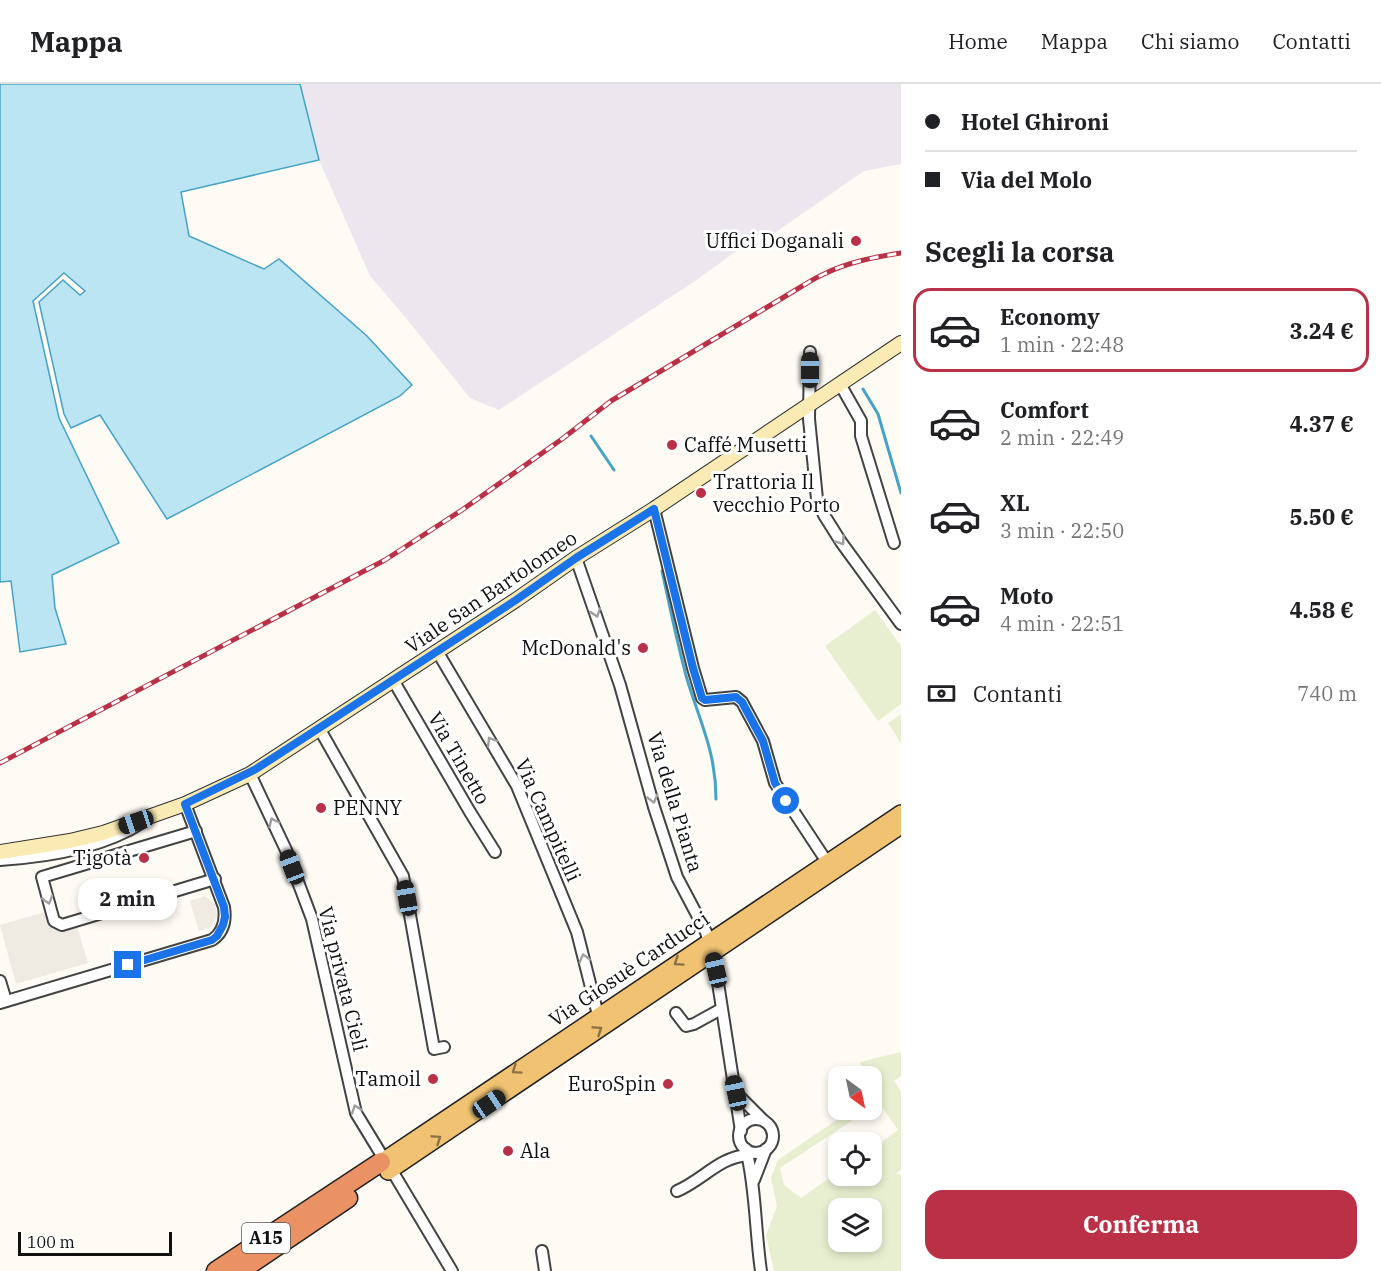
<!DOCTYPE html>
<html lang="it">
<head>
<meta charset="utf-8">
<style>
	body { margin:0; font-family:"IBM Plex Serif",serif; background:#f6f6f6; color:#202124; height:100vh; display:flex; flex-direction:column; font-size:22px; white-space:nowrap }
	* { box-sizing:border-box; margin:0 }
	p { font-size:20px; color:#757577 }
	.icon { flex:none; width:33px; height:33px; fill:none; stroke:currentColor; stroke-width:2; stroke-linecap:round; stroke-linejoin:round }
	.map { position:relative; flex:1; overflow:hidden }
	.side { display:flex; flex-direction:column; background:#fff; width:480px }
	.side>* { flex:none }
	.guide { display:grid; align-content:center; height:132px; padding:0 24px; background:#fff }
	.needle { width:39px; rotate:147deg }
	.tools { position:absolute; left:828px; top:982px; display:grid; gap:12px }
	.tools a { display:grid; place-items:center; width:54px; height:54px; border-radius:12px; background:#fff; box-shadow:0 3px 9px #0003; font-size:30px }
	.scale { position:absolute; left:18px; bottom:15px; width:154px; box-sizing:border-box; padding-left:6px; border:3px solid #101010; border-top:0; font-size:16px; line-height:21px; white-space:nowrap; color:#101010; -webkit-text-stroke:4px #fff; paint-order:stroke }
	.end { position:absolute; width:27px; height:27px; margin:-14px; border:8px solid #1a73e8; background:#fff; box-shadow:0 0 0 3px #fff }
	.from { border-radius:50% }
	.bubble { position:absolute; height:42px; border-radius:18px; background:#fff; box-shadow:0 3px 9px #0003; font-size:20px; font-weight:800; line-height:42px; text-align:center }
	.car { position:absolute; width:18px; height:36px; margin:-18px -9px; border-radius:8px; box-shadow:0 0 4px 2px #0007; background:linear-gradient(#222 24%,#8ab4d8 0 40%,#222 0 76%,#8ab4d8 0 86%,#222 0) }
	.guide b { display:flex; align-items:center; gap:21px; height:57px; font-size:22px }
	.guide b+b { border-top:2px solid #e0e0e0 }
	.guide i { width:15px; height:15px; background:#202124 }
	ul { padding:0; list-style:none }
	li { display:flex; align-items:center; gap:18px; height:84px; margin:0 12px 9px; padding:0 12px; border:3px solid transparent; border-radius:18px }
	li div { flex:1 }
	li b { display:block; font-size:22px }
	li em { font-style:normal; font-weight:800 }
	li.selected { border-color:#b93047 }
	li>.icon { width:54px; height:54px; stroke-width:1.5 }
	h2 { padding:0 24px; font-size:27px; line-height:72px }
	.pay { display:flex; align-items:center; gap:15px; height:66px; padding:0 24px; font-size:22px }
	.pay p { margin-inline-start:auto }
	.primary-button { display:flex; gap:12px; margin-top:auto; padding:12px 24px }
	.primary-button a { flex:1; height:69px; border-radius:18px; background:#b93047; color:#fff; font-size:24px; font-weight:800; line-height:69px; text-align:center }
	header { display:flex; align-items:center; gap:36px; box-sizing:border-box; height:84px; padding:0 30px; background:#fff; border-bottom:2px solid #e0e0e0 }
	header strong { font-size:28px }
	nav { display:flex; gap:33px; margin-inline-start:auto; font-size:21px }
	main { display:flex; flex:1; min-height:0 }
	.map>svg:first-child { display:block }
</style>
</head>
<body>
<header>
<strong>Mappa</strong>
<nav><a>Home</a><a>Mappa</a><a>Chi siamo</a><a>Contatti</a></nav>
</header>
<main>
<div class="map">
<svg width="901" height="1187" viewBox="0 0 901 1187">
	<rect width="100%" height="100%" fill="#fefbf4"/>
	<!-- industrial -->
	<path fill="#ece6ee" d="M 300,0 L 901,0 L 901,80 L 864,87 L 766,155 L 761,149 L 698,195 L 499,326 L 470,314 L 406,234 L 370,192 L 319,76 Z"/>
	<!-- pitch -->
	<g fill="#e8efd0" fill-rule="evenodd">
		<path d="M 875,526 L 901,562 L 901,620 L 878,637 L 825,562 Z"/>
		<path d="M 901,630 L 901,659 L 888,639 Z"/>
		<path d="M 901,968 L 901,992 L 894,997 L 901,1007 L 901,1086 L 896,1089 L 901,1091 L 901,1187 L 774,1187 L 766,1151 L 777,1122 L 771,1094 L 778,1076 L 851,1026 L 868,1026 L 780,1084 L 784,1101 L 801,1114 L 838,1088 L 838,1092 L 872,1092 L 872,1065 L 898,1046 L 879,1019 L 872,1024 L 872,993 L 864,993 L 860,978 ZM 838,1125 L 872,1125 L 872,1158 L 838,1158 Z"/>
	</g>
	<!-- plaza -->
	<g fill="#efeae2">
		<path d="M 205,812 L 215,820 L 217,832 L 211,843 L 199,847 L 190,817 Z"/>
		<path d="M 48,827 L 54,845 L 61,846 L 77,842 L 88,879 L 16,900 L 0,841 Z"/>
	</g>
	<!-- water -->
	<path fill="#bbe5f3" stroke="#47a2c6" stroke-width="1.5" d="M 0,0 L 300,0 L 319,76 L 181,108 L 189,152 L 264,185 L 279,175 L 367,252 L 412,301 L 400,312 L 167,435 L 100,331 L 71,344 L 64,330 L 39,218 L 63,196 L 80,211 L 85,207 L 64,189 L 33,217 L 59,334 L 119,459 L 52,491 L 55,524 L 66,560 L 20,568 L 11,497 L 0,498 Z"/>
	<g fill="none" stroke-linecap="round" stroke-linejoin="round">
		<!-- stream -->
		<g stroke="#47a2c6" stroke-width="3">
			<path d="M 863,305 L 878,330 L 901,409"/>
			<path d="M 591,352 L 614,386"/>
			<path d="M 662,487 C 670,523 677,559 687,595 C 700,638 716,668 716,715"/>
		</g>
		<defs>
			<g id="street">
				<path d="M 810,268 L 809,335 L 817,415 L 824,431 L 841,458 L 901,540"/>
				<path d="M 840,300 L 861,337 L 861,352 L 894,459"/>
				<path d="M 654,425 L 693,584 L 702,614 L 705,616 L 736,613 L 742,618 L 763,657 L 775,699 L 827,778"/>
				<path d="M 576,474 L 620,601 L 654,723 L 677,793 L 706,848 L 716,886 L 741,1047"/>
				<path d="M 437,567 L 517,702 L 577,848 L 598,931"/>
				<path d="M 393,596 L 470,728 L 495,768"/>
				<path d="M 319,644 L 403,792 L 434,965 L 444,963"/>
				<path d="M 250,690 L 286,766 L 312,835 L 356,1029 L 384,1075"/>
				<path d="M 196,747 L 42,793 L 54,837 L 62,841 L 215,795"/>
				<path d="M 0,776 C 47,773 103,764 143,738"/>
				<path d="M 0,897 L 6,917"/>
				<path d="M 0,919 L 212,856 C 224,848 226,836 224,823 L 185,720"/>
				<path d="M 676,929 L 686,942 L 694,940 L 721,925"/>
				<path d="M 736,1009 L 763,1036"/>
				<circle cx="756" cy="1052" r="17"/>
				<path d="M 746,1065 C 756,1105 755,1146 761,1187"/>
				<path d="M 391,1085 L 452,1187"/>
				<path d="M 754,1096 L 766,1065"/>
				<path d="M 677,1107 C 703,1096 719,1073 748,1071"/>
				<path d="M 542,1167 L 545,1187"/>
			</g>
			<path id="secondary" d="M 0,768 L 70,757 L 103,749 L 185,720 L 250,690 L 516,516 L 576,474 L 654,425 L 901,259"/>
			<g id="primary">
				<path d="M 381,1078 L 901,729"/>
				<path d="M 388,1088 L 901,742"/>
			</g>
			<g id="highway">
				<path d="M 216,1187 L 381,1078"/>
				<path d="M 240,1187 L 348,1114"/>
			</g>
		</defs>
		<!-- street casing -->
		<use href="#street" stroke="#434343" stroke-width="14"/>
		<!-- secondary casing -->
		<use href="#secondary" stroke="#323232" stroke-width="16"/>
		<!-- primary casing -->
		<use href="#primary" stroke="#212121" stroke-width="18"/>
		<!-- highway casing -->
		<use href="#highway" stroke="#212121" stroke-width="21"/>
		<!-- street -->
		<use href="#street" stroke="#fff" stroke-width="10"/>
		<!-- secondary -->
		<use href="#secondary" stroke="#faeab3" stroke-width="14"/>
		<!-- primary -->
		<use href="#primary" stroke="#f0c272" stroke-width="15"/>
		<!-- highway -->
		<use href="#highway" stroke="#eb9265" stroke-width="18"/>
		<defs>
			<path id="rail" d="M 0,679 L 385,476 L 462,426 L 562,355 L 611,317 L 799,204 C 807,199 815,194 824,190 C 848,178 875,173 901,169"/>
		</defs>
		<!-- rail casing -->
		<use href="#rail" stroke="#b93047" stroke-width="5"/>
		<!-- rail -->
		<use href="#rail" stroke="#fff" stroke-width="3" stroke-dasharray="9" stroke-linecap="butt"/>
	</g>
	<!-- one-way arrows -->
	<defs><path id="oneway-chevron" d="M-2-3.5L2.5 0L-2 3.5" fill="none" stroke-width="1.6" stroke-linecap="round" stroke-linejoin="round" transform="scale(1.5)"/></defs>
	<g stroke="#9f9f9f">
		<use href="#oneway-chevron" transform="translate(841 457) rotate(56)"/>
		<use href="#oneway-chevron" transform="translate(596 529) rotate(71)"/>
		<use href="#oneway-chevron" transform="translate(491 657) rotate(-121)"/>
		<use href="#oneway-chevron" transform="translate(653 715) rotate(75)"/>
		<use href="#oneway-chevron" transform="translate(273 738) rotate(-115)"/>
		<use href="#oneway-chevron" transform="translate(48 816) rotate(74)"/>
		<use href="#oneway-chevron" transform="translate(584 874) rotate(-105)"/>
		<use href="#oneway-chevron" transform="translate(356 1025) rotate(-109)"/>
	</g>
	<g stroke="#8b7246">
		<use href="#oneway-chevron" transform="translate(678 878) rotate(146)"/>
		<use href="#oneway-chevron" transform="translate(598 946) rotate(-34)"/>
		<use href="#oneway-chevron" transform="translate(516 986) rotate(145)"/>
		<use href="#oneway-chevron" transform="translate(437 1055) rotate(-34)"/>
	</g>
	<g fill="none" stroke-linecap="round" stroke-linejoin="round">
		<!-- route -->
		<path stroke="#1a73e8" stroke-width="8" d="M 128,881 L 212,856 L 217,852 L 223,841 L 225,833 L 224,823 L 185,720 L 256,685 L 516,516 L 576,474 L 654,425 L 693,584 L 702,614 L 705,616 L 736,613 L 742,618 L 763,657 L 775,699 L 786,717"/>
	</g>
	<!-- markers -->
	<g fill="#b93047" stroke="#fff" stroke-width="2">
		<circle cx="856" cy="157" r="6"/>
		<circle cx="672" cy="361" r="6"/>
		<circle cx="701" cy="409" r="6"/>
		<circle cx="643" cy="564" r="6"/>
		<circle cx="321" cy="724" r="6"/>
		<circle cx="144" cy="774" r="6"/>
		<circle cx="433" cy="995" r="6"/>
		<circle cx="668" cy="1000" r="6"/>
		<circle cx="508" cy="1067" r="6"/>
	</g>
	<g text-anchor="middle" stroke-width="6" stroke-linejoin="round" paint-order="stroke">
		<!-- shield labels -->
		<rect fill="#fff" stroke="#585858" stroke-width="1.5" x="242" y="1139" width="48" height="30" rx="4.5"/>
		<g font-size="18" font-weight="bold" fill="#101010">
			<text x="266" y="1160">A15</text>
		</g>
		<!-- poi labels -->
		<g font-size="20" fill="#101010" stroke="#fff" text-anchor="end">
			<text x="844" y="164">Uffici Doganali</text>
			<text x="684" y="368" text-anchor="start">Caffé Musetti</text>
			<text x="713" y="405" text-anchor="start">Trattoria Il<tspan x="713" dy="23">vecchio Porto</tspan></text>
			<text x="631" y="571">McDonald's</text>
			<text x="333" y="731" text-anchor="start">PENNY</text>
			<text x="132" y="781">Tigotà</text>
			<text x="421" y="1002">Tamoil</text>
			<text x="656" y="1007">EuroSpin</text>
			<text x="520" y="1074" text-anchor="start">Ala</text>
		</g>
		<!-- street labels -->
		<g font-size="20" fill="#101010" stroke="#fff">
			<text transform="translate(491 508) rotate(-34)" y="7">Viale San Bartolomeo</text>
			<text transform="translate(459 674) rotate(60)" y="7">Via Tinetto</text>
			<text transform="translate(675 718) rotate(73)" y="7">Via della Pianta</text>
			<text transform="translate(548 736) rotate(66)" y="7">Via Campitelli</text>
			<text transform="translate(629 885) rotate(-34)" y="7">Via Giosuè Carducci</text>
			<text transform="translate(343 895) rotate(76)" y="7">Via privata Cieli</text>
		</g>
	</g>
</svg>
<div class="tools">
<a><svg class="needle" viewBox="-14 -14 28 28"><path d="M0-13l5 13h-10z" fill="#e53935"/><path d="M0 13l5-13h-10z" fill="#757577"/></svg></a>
<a><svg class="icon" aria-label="locate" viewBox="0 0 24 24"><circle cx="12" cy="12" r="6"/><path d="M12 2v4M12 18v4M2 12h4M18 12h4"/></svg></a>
<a><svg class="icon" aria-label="layers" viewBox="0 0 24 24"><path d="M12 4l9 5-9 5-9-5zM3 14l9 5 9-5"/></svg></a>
</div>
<div class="scale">100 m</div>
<i class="end from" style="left:786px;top:717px"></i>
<i class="end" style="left:128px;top:881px"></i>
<div class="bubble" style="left:78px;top:794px;width:99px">2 min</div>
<i class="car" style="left:810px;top:286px;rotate:0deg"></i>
<i class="car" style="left:136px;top:738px;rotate:252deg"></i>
<i class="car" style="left:292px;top:783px;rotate:339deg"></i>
<i class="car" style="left:407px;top:814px;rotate:350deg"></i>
<i class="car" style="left:716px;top:886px;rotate:347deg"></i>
<i class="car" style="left:736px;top:1009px;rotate:348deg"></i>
<i class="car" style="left:489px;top:1020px;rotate:56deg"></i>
</div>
<section class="side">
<div class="guide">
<b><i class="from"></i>Hotel Ghironi</b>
<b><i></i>Via del Molo</b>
</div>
<h2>Scegli la corsa</h2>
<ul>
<li class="selected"><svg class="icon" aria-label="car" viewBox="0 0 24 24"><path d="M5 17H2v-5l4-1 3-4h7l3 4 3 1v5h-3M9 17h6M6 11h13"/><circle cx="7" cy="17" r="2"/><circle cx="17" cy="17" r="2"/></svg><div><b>Economy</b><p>1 min · 22:48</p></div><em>3.24 €</em></li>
<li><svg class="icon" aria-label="car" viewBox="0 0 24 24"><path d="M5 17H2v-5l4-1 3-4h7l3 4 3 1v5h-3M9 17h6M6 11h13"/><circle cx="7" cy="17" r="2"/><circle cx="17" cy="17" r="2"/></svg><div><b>Comfort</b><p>2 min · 22:49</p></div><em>4.37 €</em></li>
<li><svg class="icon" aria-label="car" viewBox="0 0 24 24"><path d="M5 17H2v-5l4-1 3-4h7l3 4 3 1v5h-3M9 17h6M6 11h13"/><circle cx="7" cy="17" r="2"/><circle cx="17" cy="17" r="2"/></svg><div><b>XL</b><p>3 min · 22:50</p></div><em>5.50 €</em></li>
<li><svg class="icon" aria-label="car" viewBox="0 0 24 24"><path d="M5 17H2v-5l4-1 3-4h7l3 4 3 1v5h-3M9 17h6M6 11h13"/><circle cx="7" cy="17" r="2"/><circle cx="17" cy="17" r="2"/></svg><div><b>Moto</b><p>4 min · 22:51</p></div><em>4.58 €</em></li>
</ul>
<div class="pay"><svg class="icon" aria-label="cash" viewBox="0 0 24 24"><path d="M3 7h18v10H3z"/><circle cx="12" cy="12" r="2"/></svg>Contanti<p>740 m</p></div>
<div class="primary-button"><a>Conferma</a></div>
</section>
</main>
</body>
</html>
